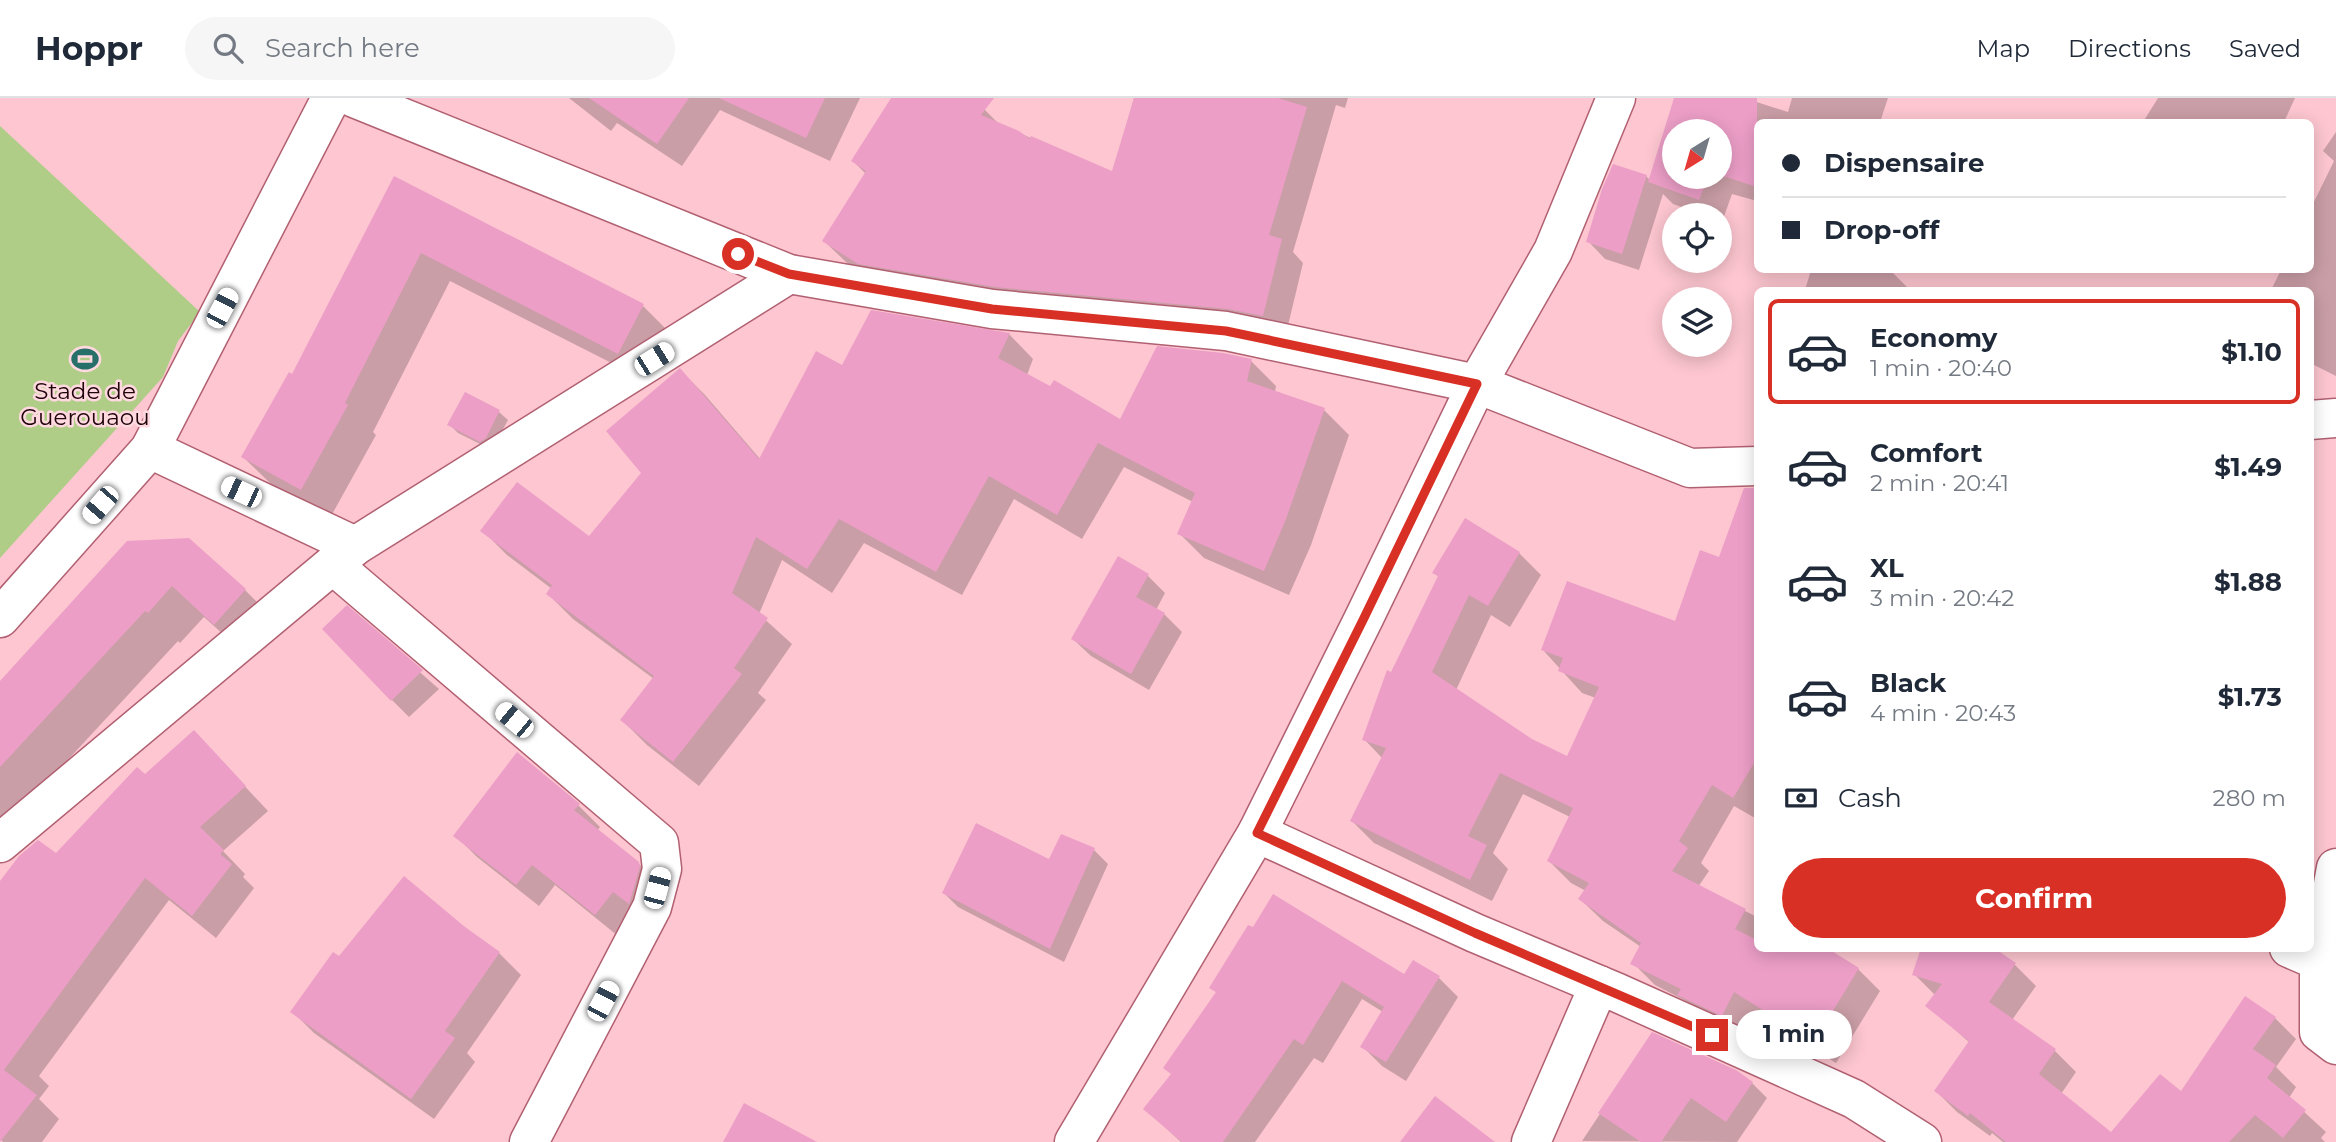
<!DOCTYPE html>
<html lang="en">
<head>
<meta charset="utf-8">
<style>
	body { margin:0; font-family:Montserrat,sans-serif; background:#f6f6f7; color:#1f2937; height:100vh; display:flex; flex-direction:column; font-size:26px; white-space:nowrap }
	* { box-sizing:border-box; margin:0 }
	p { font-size:23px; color:#747a83 }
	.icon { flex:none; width:38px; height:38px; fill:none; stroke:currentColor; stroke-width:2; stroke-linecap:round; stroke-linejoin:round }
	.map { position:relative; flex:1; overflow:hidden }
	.panel { position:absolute; left:1754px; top:189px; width:560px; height:665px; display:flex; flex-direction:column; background:#fff; border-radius:10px; box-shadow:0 4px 18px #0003 }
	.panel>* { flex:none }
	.banner { position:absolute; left:1754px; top:21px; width:560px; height:154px; border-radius:10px; box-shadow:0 4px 18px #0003; display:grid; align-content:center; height:154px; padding:0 28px; background:#fff }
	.needle { width:46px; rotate:217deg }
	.fabs { position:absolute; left:1662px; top:21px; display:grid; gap:14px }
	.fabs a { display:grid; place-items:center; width:70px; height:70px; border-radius:50%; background:#fff; box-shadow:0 4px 18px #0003; font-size:35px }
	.end { position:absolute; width:32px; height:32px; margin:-16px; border:9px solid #d93025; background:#fff; box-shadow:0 0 0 4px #fff }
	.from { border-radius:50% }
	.bubble { position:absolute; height:49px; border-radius:24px; background:#fff; box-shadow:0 4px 18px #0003; font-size:23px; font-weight:700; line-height:49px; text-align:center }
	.car { position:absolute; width:21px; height:42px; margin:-21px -10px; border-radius:9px; box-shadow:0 0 5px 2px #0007; background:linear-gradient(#fff 24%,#345 0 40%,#fff 0 76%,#345 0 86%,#fff 0) }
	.banner b { display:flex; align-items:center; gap:24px; height:66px; font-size:26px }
	.banner b+b { border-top:2px solid #e0e1e3 }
	.banner i { width:18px; height:18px; background:#1f2937 }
	ul { padding:12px 0 0; list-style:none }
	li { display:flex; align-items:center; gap:21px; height:105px; margin:0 14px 10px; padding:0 14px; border:4px solid transparent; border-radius:10px }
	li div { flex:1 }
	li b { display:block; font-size:26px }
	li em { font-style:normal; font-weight:700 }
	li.selected { border-color:#d93025 }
	li>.icon { width:63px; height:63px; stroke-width:1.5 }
	.pay { display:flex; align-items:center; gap:18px; height:77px; padding:0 28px; font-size:26px }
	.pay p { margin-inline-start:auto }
	.cta { display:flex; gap:14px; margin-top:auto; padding:14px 28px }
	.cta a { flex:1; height:80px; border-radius:42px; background:#d93025; color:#fff; font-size:28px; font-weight:700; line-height:80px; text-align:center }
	header { display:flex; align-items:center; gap:42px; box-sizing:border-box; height:98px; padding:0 35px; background:#fff; border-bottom:2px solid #e0e1e3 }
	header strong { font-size:33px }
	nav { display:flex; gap:38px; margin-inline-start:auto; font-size:24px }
	.search { width:490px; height:63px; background:#f6f6f7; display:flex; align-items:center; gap:18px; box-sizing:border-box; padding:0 24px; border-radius:38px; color:#747a83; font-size:26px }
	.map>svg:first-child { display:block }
</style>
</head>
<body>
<header>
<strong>Hoppr</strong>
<div class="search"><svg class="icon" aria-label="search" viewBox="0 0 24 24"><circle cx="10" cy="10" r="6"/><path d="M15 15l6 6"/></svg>Search here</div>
<nav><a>Map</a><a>Directions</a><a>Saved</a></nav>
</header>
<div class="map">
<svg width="2336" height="1044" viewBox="0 0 2336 1044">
	<rect width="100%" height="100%" fill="#fdc6d0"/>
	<!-- green -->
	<path fill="#afcd87" d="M 0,28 L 200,214 L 178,243 L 163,279 L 0,460 Z"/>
	<!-- shadow -->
	<g fill="#0003" fill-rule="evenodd">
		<path d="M 569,0 L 860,0 L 830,63 L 720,12 L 682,68 L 617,25 L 611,33 Z"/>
		<path d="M 900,0 L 959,0 L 985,12 L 999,26 L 1113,76 L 1134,0 L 1348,0 L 1345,10 L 1336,7 L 1293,154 L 1303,165 L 1285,240 L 883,188 L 847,165 L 824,143 L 866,76 L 853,63 Z"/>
		<path d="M 1676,0 L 1744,0 L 1788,14 L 1792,0 L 1888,0 L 1880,24 L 1757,24 L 1757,103 L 1732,96 L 1722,124 L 1720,117 L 1704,117 L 1673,106 L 1663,96 L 1639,172 L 1605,161 L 1588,143 L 1646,78 L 1651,83 ZM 1675,33 L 1720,33 L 1720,79 L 1675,79 Z"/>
		<path d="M 2158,0 L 2295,0 L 2284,24 L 2143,24 Z"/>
		<path d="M 2336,34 L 2336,278 L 2310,265 L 2310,192 L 2271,192 L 2281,172 L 2310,172 L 2310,112 L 2334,63 L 2323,53 Z"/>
		<path d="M 395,80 L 643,208 L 671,236 L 647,283 L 450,183 L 373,334 L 376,337 L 330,420 L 272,387 L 243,359 L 293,278 Z"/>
		<path d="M 1811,172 L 1884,172 L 1892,174 L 1909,191 L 1805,192 Z"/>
		<path d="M 1009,236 L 1033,261 L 1027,277 L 1121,324 L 1251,263 L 1276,288 L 1275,294 L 1324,312 L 1349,337 L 1311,447 L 1289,497 L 1204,460 L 1179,435 L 1193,404 L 1124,369 L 1082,441 L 1014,401 L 962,497 L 864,445 L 832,495 L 782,462 L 759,516 L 792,546 L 758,595 L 766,602 L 699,688 L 647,647 L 622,622 L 654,581 L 573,521 L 548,496 L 552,491 L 507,457 L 482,432 L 589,441 L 644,374 L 680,272 L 705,297 L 761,362 L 842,269 Z"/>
		<path d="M 466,296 L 499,314 L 508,322 L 494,348 L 490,351 L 458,335 L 450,327 Z"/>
		<path d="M 1757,430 L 1757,718 L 1755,720 L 1734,708 L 1701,765 L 1709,773 L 1698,789 L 1757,819 L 1757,850 L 1858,871 L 1880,893 L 1836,965 L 1756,915 L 1744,939 L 1701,919 L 1684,902 L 1655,887 L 1633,865 L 1641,849 L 1603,823 L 1580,801 L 1586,793 L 1571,785 L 1549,763 L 1570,719 L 1523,696 L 1493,755 L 1508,771 L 1492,803 L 1374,745 L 1352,723 L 1383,661 L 1364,641 L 1392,576 L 1439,479 L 1434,475 L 1519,455 L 1541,477 L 1510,529 L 1491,517 L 1456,592 L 1531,643 L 1568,661 L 1596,600 L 1582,595 L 1543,552 L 1676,525 L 1720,462 Z"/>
		<path d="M 189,442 L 245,492 L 277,524 L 246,557 L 204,519 L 180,545 L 178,543 L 0,735 L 0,585 Z"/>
		<path d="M 1147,477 L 1165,495 L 1156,512 L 1164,516 L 1182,534 L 1149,592 L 1091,558 L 1073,541 Z"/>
		<path d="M 347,510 L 439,591 L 409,619 L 392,602 Z"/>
		<path d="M 194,634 L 268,713 L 223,753 L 245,776 L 243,779 L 254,790 L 216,840 L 169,802 L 39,978 L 49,988 L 39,1001 L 59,1021 L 42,1044 L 3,1044 L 0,1041 L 0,786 L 56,757 Z"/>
		<path d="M 578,707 L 600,729 L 597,733 L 638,765 L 661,788 L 618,838 L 555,787 L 539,808 L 477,759 L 455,737 Z"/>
		<path d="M 1062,738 L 1094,752 L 1108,766 L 1064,864 L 958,809 L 944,795 L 1050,764 Z"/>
		<path d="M 464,831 L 499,855 L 521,877 L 467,955 L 475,964 L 434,1021 L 314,935 L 293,914 L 339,861 Z"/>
		<path d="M 2015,867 L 2036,888 L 2012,922 L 2055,953 L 2076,974 L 2061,996 L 2111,1036 L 2181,995 L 2275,920 L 2296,941 L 2276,969 L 2296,989 L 2289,1000 L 2326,1034 L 2321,1040 L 2325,1044 L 2003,1044 L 1992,1035 L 1990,1038 L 1957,1014 L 1936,993 L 1970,945 L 1928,908 L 1936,898 L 1914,876 Z"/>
		<path d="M 1405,879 L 1438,879 L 1458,899 L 1406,983 L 1382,968 L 1362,948 L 1383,914 L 1362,901 L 1323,965 L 1314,960 L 1255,1044 L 1181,1044 L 1145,1011 L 1172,977 L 1217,895 L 1212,890 Z"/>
		<path d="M 1653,936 L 1752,985 L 1767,1000 L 1737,1044 L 1582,1043 Z"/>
	</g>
	<!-- building -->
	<g fill="#ec9ec7">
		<path d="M 589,0 L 689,0 L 657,46 Z"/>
		<path d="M 719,0 L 825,0 L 806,40 Z"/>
		<path d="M 891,0 L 994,0 L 981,17 L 1019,33 L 1030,41 L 1031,38 L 1112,73 L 1134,0 L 1278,0 L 1307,9 L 1269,137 L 1282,141 L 1263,218 L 1228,211 L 995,189 L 858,166 L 822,143 L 866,73 L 851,63 Z"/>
		<path d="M 1674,0 L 1757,0 L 1757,89 L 1720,77 L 1720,33 L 1675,33 L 1675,79 L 1708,79 L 1699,102 L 1648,84 Z"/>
		<path d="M 1613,66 L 1647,77 L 1622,156 L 1586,144 L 1602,91 Z"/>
		<path d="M 394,78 L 644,206 L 618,256 L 421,155 L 345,305 L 348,307 L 301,392 L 241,359 L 289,274 L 292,276 Z"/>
		<path d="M 871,212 L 1010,235 L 998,260 L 1050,288 L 1054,282 L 1120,321 L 1157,248 L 1223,255 L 1252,261 L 1247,283 L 1325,310 L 1286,421 L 1264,473 L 1177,436 L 1195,395 L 1098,345 L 1057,417 L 989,378 L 936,474 L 839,421 L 807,471 L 756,439 L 732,495 L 768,520 L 734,570 L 742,576 L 673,664 L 620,622 L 654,578 L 546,496 L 552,487 L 480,433 L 517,384 L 589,438 L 641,375 L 606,333 L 680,270 L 759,361 L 816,253 L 842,267 Z"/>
		<path d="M 465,294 L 500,312 L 486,340 L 480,344 L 447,327 Z"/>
		<path d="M 1744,390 L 1757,390 L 1757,660 L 1733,700 L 1712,687 L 1679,743 L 1688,750 L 1672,773 L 1746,811 L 1735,831 L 1757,842 L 1757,850 L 1827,850 L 1859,870 L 1814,944 L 1734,894 L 1722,918 L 1677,897 L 1681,891 L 1630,866 L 1641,845 L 1578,801 L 1589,785 L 1547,763 L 1573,710 L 1500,675 L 1468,738 L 1487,747 L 1470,782 L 1350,723 L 1386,650 L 1362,642 L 1387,572 L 1391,574 L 1438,478 L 1432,475 L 1465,420 L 1520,454 L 1488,508 L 1469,497 L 1432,574 L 1532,641 L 1567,658 L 1599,589 L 1558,573 L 1563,560 L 1541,552 L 1567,483 L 1675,523 L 1700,452 L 1719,459 Z"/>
		<path d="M 189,440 L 246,491 L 214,527 L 172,488 L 148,515 L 145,513 L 0,669 L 0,583 L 127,443 Z"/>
		<path d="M 1118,458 L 1149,476 L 1136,499 L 1165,515 L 1131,576 L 1071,541 Z"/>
		<path d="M 347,507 L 423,572 L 391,603 L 322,531 Z"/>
		<path d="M 194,632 L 246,688 L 200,729 L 224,752 L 220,756 L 232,766 L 192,818 L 145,780 L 4,972 L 37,997 L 0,1044 L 0,783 L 19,758 L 38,742 L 56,755 L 137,669 L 145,676 Z"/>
		<path d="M 517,654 L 580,706 L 574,712 L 639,764 L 640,769 L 629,806 L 613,794 L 595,817 L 532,767 L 516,787 L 453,738 Z"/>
		<path d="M 976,725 L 1049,761 L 1061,736 L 1095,750 L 1050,851 L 942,795 Z"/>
		<path d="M 404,778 L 465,829 L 500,854 L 445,933 L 455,940 L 411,1001 L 290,914 L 333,854 L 339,858 Z"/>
		<path d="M 1273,796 L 1404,876 L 1413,862 L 1440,878 L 1386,964 L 1360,949 L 1384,909 L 1342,883 L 1303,947 L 1294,941 L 1223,1044 L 1182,1044 L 1143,1011 L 1171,976 L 1163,970 L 1216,894 L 1209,890 L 1248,827 L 1253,829 Z"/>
		<path d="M 1921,850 L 1994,850 L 2016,865 L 1989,904 L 2056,951 L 2039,976 L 2111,1034 L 2160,976 L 2181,993 L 2245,898 L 2276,919 L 2253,951 L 2276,967 L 2267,980 L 2306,1012 L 2283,1040 L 2255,1017 L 2229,1044 L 2006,1044 L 1970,1015 L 1968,1018 L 1934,993 L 1969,943 L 1925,908 L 1942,886 L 1912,877 Z"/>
		<path d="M 1652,934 L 1736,972 L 1753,984 L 1726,1024 L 1691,1000 L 1661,1044 L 1641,1044 L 1598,1015 Z"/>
		<path d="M 1435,998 L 1495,1044 L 1400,1044 Z"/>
		<path d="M 744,1005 L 817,1044 L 723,1044 Z"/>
	</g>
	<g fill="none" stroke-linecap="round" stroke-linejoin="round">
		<defs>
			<g id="minor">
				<path d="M 1616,0 L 1553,153 L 1477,286 L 1690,370 L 1757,368"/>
				<path d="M 2310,322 L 2336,320"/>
				<path d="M 150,351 L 355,448"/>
				<path d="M 333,467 L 659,745 L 662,771 L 652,809 L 529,1044"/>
				<path d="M 0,520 L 150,351 L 331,0"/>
				<path d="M 1257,735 L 1475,835 L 1618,895 L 1854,1001 L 1922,1044"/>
				<path d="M 0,745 L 355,448 L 789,176"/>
				<path d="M 2336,770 L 2319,863 L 2319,934 L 2336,947"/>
				<path d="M 2289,850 L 2319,863"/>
				<path d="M 1531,1044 L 1599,887"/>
			</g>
			<path id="major" d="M 354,0 L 789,176 L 992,211 L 1226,233 L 1477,286 L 1364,520 L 1257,735 L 1074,1044"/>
		</defs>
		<!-- minor casing -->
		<use href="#minor" stroke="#b16071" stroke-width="41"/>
		<!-- major casing -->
		<use href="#major" stroke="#b16071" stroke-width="41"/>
		<!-- minor -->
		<use href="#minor" stroke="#fff" stroke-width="38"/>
		<!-- major -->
		<use href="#major" stroke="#fff" stroke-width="38"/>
	</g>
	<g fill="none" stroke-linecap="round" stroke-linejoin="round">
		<!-- route -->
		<path stroke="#d93025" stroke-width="9" d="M 738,156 L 789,176 L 992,211 L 1226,233 L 1477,286 L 1364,520 L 1257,735 L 1475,835 L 1712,937"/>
	</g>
	<!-- icons -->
	<defs>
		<symbol id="stadium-bare" viewBox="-9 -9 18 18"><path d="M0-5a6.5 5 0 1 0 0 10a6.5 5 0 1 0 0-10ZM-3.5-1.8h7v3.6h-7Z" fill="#277069" stroke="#ffd9df" stroke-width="2.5" paint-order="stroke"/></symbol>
	</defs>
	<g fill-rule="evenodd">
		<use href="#stadium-bare" x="66" y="242" width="38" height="38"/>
	</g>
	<g text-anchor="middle" stroke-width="5" stroke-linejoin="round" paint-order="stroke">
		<!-- poi labels -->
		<g font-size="23" fill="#1f030a" stroke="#ffd9df">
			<text x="85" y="301">Stade de<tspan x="85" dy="26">Guerouaou</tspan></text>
		</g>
	</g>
</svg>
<div class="fabs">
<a><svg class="needle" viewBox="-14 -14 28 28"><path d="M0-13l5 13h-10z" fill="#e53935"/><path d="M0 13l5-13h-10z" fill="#747a83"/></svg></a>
<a><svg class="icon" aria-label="locate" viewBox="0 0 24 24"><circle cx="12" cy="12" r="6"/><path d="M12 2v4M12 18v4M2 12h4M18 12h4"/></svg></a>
<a><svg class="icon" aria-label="layers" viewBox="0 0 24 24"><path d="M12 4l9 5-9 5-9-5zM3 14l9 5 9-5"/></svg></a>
</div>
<i class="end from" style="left:738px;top:156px"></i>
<i class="end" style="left:1712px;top:937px"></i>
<div class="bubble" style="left:1736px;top:912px;width:116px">1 min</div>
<i class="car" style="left:222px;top:210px;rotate:28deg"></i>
<i class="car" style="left:654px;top:261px;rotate:58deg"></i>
<i class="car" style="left:241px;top:394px;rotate:295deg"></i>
<i class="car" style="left:100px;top:407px;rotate:221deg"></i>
<i class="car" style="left:514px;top:622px;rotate:310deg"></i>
<i class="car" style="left:657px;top:790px;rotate:15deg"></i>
<i class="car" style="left:603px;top:903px;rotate:28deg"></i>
<div class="banner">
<b><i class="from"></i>Dispensaire</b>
<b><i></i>Drop-off</b>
</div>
<section class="panel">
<ul>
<li class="selected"><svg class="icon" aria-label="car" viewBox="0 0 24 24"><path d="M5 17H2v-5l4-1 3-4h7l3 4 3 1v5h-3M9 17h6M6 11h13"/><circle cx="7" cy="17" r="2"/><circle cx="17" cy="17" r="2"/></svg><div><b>Economy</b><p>1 min · 20:40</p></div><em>$1.10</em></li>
<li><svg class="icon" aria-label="car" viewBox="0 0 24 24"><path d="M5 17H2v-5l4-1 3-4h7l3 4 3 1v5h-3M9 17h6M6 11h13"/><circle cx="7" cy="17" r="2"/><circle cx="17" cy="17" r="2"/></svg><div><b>Comfort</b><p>2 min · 20:41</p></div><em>$1.49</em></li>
<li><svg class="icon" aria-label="car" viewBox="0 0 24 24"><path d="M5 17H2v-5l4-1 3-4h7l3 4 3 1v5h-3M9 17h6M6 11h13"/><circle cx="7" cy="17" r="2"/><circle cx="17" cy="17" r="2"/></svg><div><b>XL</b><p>3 min · 20:42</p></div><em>$1.88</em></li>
<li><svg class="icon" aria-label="car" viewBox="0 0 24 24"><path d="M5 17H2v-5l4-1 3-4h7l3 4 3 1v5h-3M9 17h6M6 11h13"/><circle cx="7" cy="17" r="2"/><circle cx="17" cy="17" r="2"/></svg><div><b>Black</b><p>4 min · 20:43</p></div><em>$1.73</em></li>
</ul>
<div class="pay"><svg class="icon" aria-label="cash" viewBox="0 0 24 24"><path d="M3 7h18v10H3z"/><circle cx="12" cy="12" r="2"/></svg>Cash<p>280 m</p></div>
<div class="cta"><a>Confirm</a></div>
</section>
</div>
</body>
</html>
